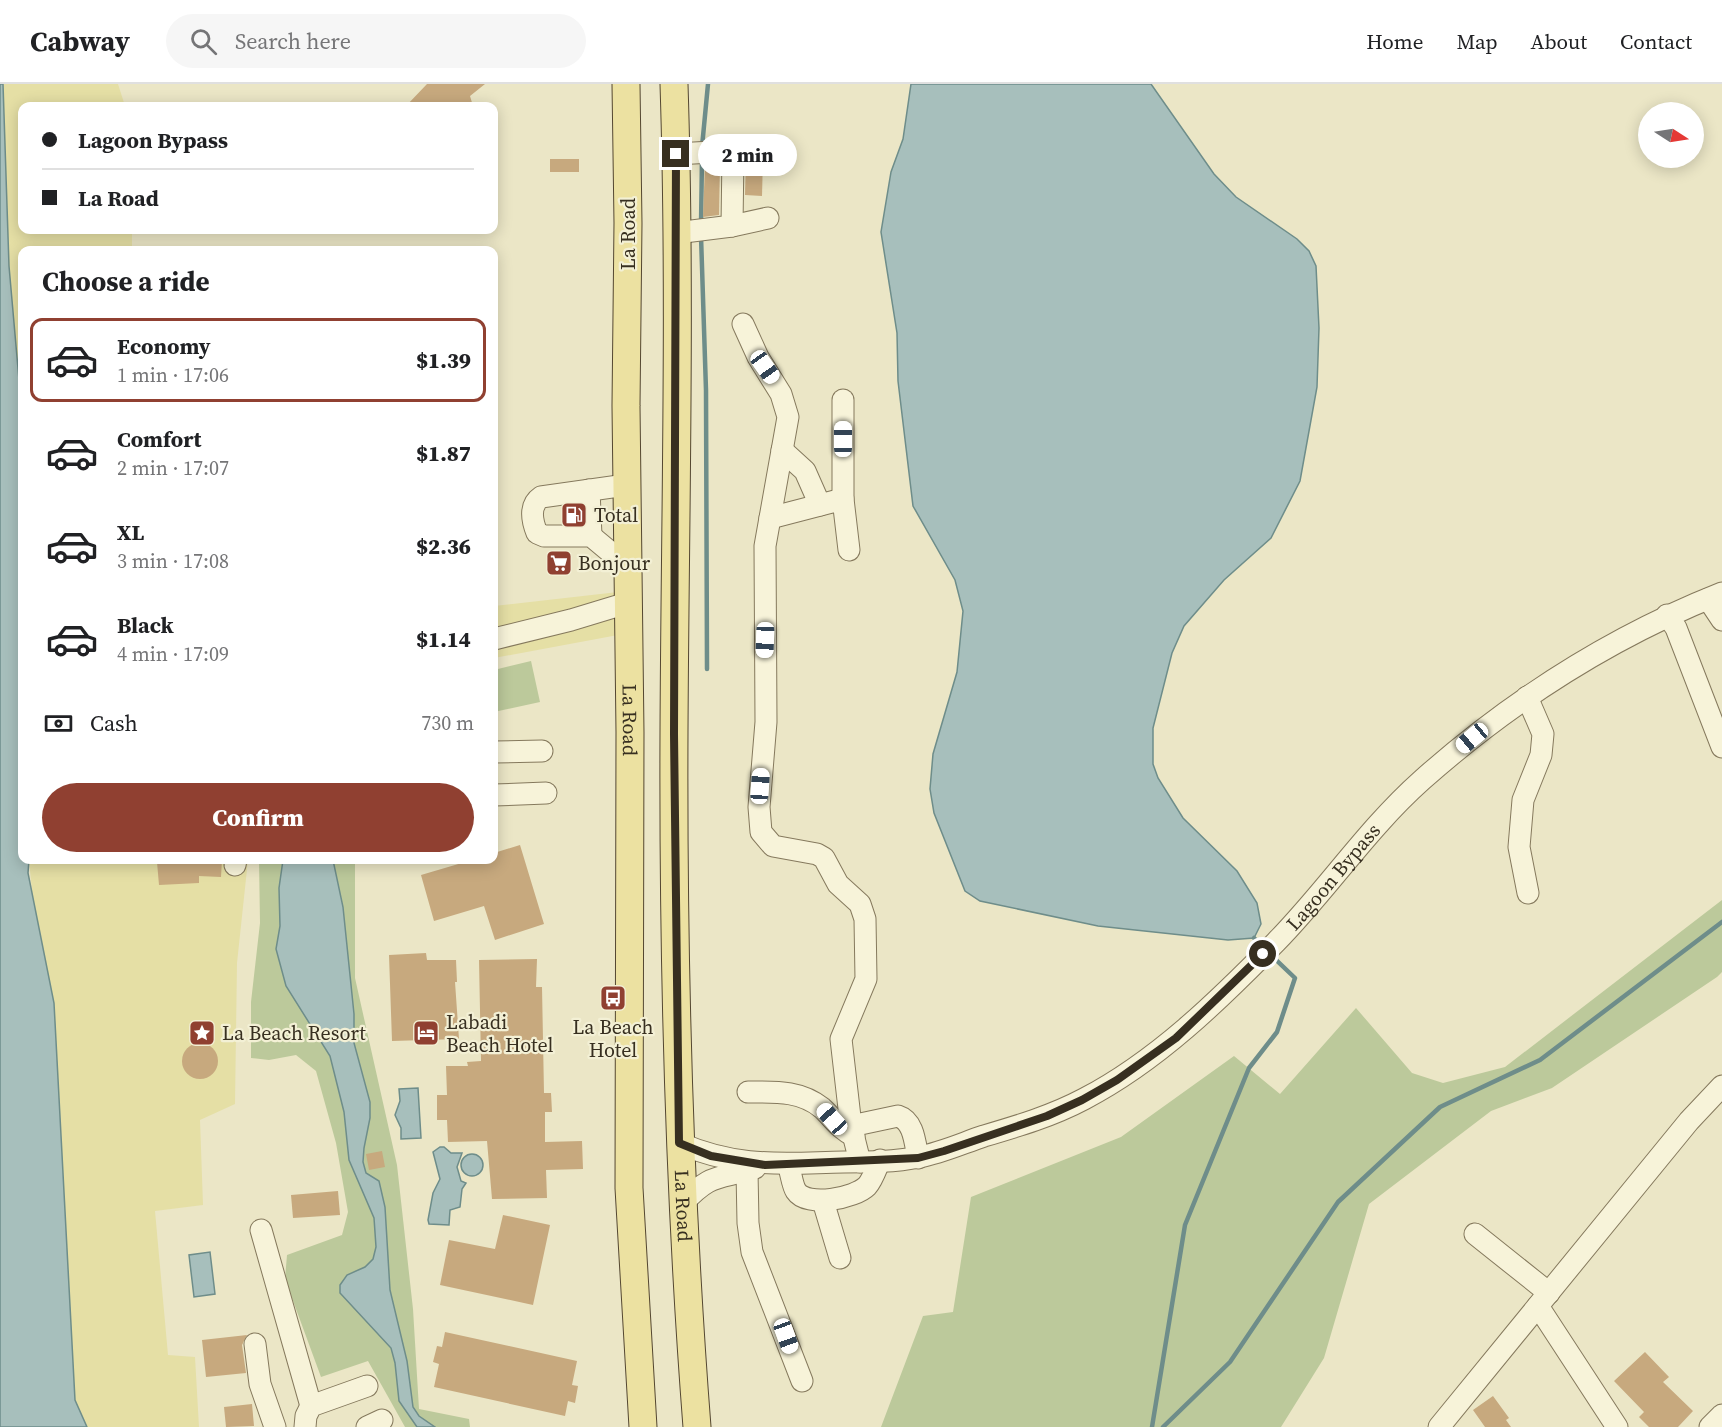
<!DOCTYPE html>
<html lang="en">
<head>
<meta charset="utf-8">
<style>
	body { margin:0; font-family:"Source Serif 4",serif; background:#f6f6f6; color:#202124; height:100vh; display:flex; flex-direction:column; font-size:22px; white-space:nowrap }
	* { box-sizing:border-box; margin:0 }
	p { font-size:20px; color:#757577 }
	.icon { flex:none; width:33px; height:33px; fill:none; stroke:currentColor; stroke-width:2; stroke-linecap:round; stroke-linejoin:round }
	.map { position:relative; flex:1; overflow:hidden }
	.drawer { position:absolute; left:18px; top:162px; width:480px; height:618px; display:flex; flex-direction:column; background:#fff; border-radius:12px; box-shadow:0 3px 15px #0003 }
	.drawer>* { flex:none }
	.guide { position:absolute; left:18px; top:18px; width:480px; height:132px; border-radius:12px; box-shadow:0 3px 15px #0003; display:grid; align-content:center; height:132px; padding:0 24px; background:#fff }
	.needle { width:39px; rotate:102deg }
	.controls { position:absolute; left:1638px; top:18px; display:grid; gap:12px }
	.controls a { display:grid; place-items:center; width:66px; height:66px; border-radius:50%; background:#fff; box-shadow:0 3px 15px #0003; font-size:30px }
	.end { position:absolute; width:27px; height:27px; margin:-14px; border:8px solid #372f20; background:#fff; box-shadow:0 0 0 3px #fff }
	.from { border-radius:50% }
	.bubble { position:absolute; height:42px; border-radius:21px; background:#fff; box-shadow:0 3px 15px #0003; font-size:20px; font-weight:800; line-height:42px; text-align:center }
	.car { position:absolute; width:18px; height:36px; margin:-18px -9px; border-radius:8px; box-shadow:0 0 4px 2px #0007; background:linear-gradient(#fff 24%,#345 0 40%,#fff 0 76%,#345 0 86%,#fff 0) }
	.guide b { display:flex; align-items:center; gap:21px; height:57px; font-size:22px }
	.guide b+b { border-top:2px solid #e0e0e0 }
	.guide i { width:15px; height:15px; background:#202124 }
	ul { padding:0; list-style:none }
	li { display:flex; align-items:center; gap:18px; height:84px; margin:0 12px 9px; padding:0 12px; border:3px solid transparent; border-radius:12px }
	li div { flex:1 }
	li b { display:block; font-size:22px }
	li em { font-style:normal; font-weight:800 }
	li.selected { border-color:#904031 }
	li>.icon { width:54px; height:54px; stroke-width:1.5 }
	h2 { padding:0 24px; font-size:27px; line-height:72px }
	.pay { display:flex; align-items:center; gap:15px; height:66px; padding:0 24px; font-size:22px }
	.pay p { margin-inline-start:auto }
	.button { display:flex; gap:12px; margin-top:auto; padding:12px 24px }
	.button a { flex:1; height:69px; border-radius:36px; background:#904031; color:#fff; font-size:24px; font-weight:800; line-height:69px; text-align:center }
	header { display:flex; align-items:center; gap:36px; box-sizing:border-box; height:84px; padding:0 30px; background:#fff; border-bottom:2px solid #e0e0e0 }
	header strong { font-size:28px }
	nav { display:flex; gap:33px; margin-inline-start:auto; font-size:21px }
	.search { width:420px; height:54px; background:#f6f6f6; display:flex; align-items:center; gap:15px; box-sizing:border-box; padding:0 21px; border-radius:33px; color:#757577; font-size:22px }
	.map>svg:first-child { display:block }
</style>
</head>
<body>
<header>
<strong>Cabway</strong>
<div class="search"><svg class="icon" aria-label="search" viewBox="0 0 24 24"><circle cx="10" cy="10" r="6"/><path d="M15 15l6 6"/></svg>Search here</div>
<nav><a>Home</a><a>Map</a><a>About</a><a>Contact</a></nav>
</header>
<div class="map">
<svg width="1722" height="1343" viewBox="0 0 1722 1343">
	<rect width="100%" height="100%" fill="#ebe6c6"/>
	<!-- green -->
	<g fill="#bcc99b">
		<path d="M 531,577 L 540,618 L 494,628 L 494,586 Z"/>
		<path d="M 259,776 L 355,776 L 355,894 L 397,1081 L 413,1225 L 419,1325 L 469,1335 L 470,1343 L 405,1343 L 368,1277 L 321,1293 L 285,1195 L 287,1171 L 342,1151 L 348,1128 L 336,1059 L 316,987 L 296,971 L 269,976 L 251,974 L 251,918 L 260,839 Z"/>
		<path d="M 1722,816 L 1722,888 L 1717,893 L 1552,1004 L 1491,1027 L 1369,1120 L 1324,1274 L 1281,1343 L 881,1343 L 923,1232 L 953,1228 L 971,1113 L 1121,1053 L 1234,972 L 1280,1010 L 1356,924 L 1412,989 L 1443,999 L 1505,983 Z"/>
	</g>
	<!-- sand -->
	<g fill="#e5dfa5">
		<path d="M 3,0 L 118,0 L 125,22 L 22,22 L 22,146 L 132,146 L 132,166 L 22,166 L 22,330 L 9,182 Z"/>
		<path d="M 618,508 L 618,551 L 494,574 L 494,522 Z"/>
		<path d="M 29,776 L 248,776 L 237,879 L 235,1020 L 200,1036 L 203,1121 L 155,1127 L 168,1271 L 195,1273 L 199,1343 L 87,1343 L 75,1316 L 67,1169 Z"/>
	</g>
	<!-- water -->
	<g fill="#a7bfbc" stroke="#6e8d8a" stroke-width="1.5">
		<path d="M 0,0 L 3,0 L 9,182 L 22,330 L 22,776 L 29,776 L 28,789 L 54,919 L 75,1316 L 87,1343 L 0,1343 Z"/>
		<path d="M 911,0 L 1151,0 L 1214,90 L 1236,113 L 1297,155 L 1309,167 L 1316,182 L 1319,244 L 1317,303 L 1300,397 L 1271,454 L 1224,496 L 1184,542 L 1172,569 L 1153,644 L 1153,680 L 1158,694 L 1183,734 L 1237,787 L 1257,819 L 1261,840 L 1254,854 L 1228,856 L 1098,842 L 980,817 L 965,807 L 934,729 L 930,705 L 933,670 L 957,588 L 963,527 L 955,496 L 913,422 L 898,297 L 897,249 L 881,148 L 891,88 L 903,55 Z"/>
		<path d="M 283,776 L 333,776 L 343,823 L 354,930 L 354,959 L 370,1018 L 370,1034 L 364,1064 L 363,1078 L 366,1089 L 379,1097 L 385,1123 L 390,1206 L 407,1277 L 413,1323 L 419,1332 L 435,1343 L 417,1343 L 399,1317 L 395,1279 L 391,1264 L 340,1209 L 340,1201 L 347,1191 L 365,1183 L 373,1175 L 376,1163 L 374,1134 L 349,1076 L 344,1028 L 330,972 L 286,902 L 276,865 L 280,842 L 279,804 Z"/>
		<path d="M 418,1004 L 421,1054 L 401,1055 L 401,1044 L 395,1031 L 400,1017 L 399,1005 Z"/>
		<path d="M 440,1063 L 444,1063 L 451,1069 L 462,1069 L 457,1083 L 461,1097 L 466,1099 L 462,1105 L 460,1123 L 450,1126 L 449,1141 L 429,1140 L 428,1136 L 433,1109 L 440,1095 L 433,1068 Z"/>
		<circle cx="472" cy="1081" r="11"/>
		<path d="M 210,1168 L 215,1210 L 194,1213 L 189,1171 Z"/>
	</g>
	<g fill="none" stroke-linecap="round" stroke-linejoin="round">
		<!-- stream -->
		<g stroke="#6e8d8a" stroke-width="4.5">
			<path d="M 702,63 L 708,0"/>
			<path d="M 701,141 L 702,74"/>
			<path d="M 701,152 L 706,306 L 707,585"/>
			<path d="M 1254,854 L 1263,863"/>
			<path d="M 1152,1343 L 1185,1141 L 1249,984 L 1277,948 L 1295,894 L 1271,871"/>
			<path d="M 1163,1343 L 1230,1278 L 1338,1118 L 1440,1023 L 1540,976 L 1722,838"/>
		</g>
	</g>
	<!-- building -->
	<g fill="#c7a97e">
		<path d="M 427,0 L 485,0 L 470,12 L 473,22 L 406,22 Z"/>
		<path d="M 746,72 L 763,73 L 762,112 L 745,111 Z"/>
		<rect x="550" y="75" width="29" height="13"/>
		<path d="M 720,80 L 719,131 L 703,133 L 705,81 Z"/>
		<path d="M 520,761 L 544,840 L 495,856 L 484,822 L 434,837 L 421,791 L 472,776 L 494,776 L 494,769 Z"/>
		<path d="M 208,776 L 222,776 L 221,793 L 199,792 L 199,799 L 159,801 L 157,778 Z"/>
		<path d="M 426,869 L 427,876 L 456,876 L 457,898 L 455,898 L 459,955 L 392,957 L 389,871 Z"/>
		<path d="M 537,875 L 536,903 L 542,903 L 544,1009 L 551,1009 L 552,1028 L 545,1028 L 545,1058 L 582,1057 L 583,1085 L 546,1086 L 547,1114 L 492,1115 L 487,1057 L 448,1058 L 447,1036 L 437,1036 L 437,1011 L 447,1011 L 446,982 L 468,982 L 467,978 L 481,977 L 479,876 Z"/>
		<circle cx="200" cy="977" r="18"/>
		<path d="M 382,1067 L 385,1083 L 369,1086 L 366,1070 Z"/>
		<path d="M 338,1107 L 340,1131 L 293,1134 L 291,1111 Z"/>
		<path d="M 503,1131 L 550,1141 L 533,1221 L 440,1201 L 449,1156 L 495,1165 Z"/>
		<path d="M 445,1248 L 577,1277 L 572,1301 L 578,1302 L 575,1319 L 568,1317 L 565,1332 L 434,1303 L 439,1280 L 433,1278 L 437,1262 L 442,1263 Z"/>
		<path d="M 247,1251 L 242,1261 L 246,1289 L 206,1293 L 202,1256 Z"/>
		<path d="M 1645,1268 L 1669,1293 L 1663,1298 L 1693,1327 L 1678,1343 L 1649,1343 L 1639,1333 L 1644,1328 L 1614,1297 Z"/>
		<path d="M 1493,1312 L 1509,1334 L 1506,1336 L 1511,1343 L 1485,1343 L 1473,1326 Z"/>
		<path d="M 252,1320 L 254,1342 L 226,1343 L 224,1323 Z"/>
	</g>
	<g fill="none" stroke-linecap="round" stroke-linejoin="round">
		<defs>
			<g id="minor">
				<path d="M 732,142 L 768,134"/>
				<path d="M 676,149 L 732,142 L 733,70 L 730,67 L 676,70"/>
				<path d="M 743,240 L 758,273 L 781,310 L 788,333 L 765,462 L 766,638 L 759,723 L 761,748 L 773,762 L 817,770 L 824,774 L 838,800 L 860,820 L 865,835 L 866,895 L 841,955 L 851,1042 L 860,1078"/>
				<path d="M 782,366 L 805,387 L 820,421"/>
				<path d="M 626,401 L 541,413 C 529,421 532,437 537,449 L 544,452 L 591,452 L 627,482"/>
				<path d="M 589,406 L 591,452"/>
				<path d="M 843,415 L 843,316"/>
				<path d="M 770,434 L 843,415 L 849,466"/>
				<path d="M 1708,515 L 1722,536"/>
				<path d="M 1667,531 L 1676,544 L 1722,663"/>
				<path d="M 494,555 L 571,536 L 627,519"/>
				<path d="M 1527,613 L 1543,650 L 1541,671 L 1523,716 L 1519,763 L 1528,809"/>
				<path d="M 494,668 L 542,667"/>
				<path d="M 494,711 L 546,709"/>
				<path d="M 235,781 L 236,776"/>
				<path d="M 748,1008 C 774,1008 800,1006 822,1024 C 833,1034 839,1045 854,1052"/>
				<path d="M 851,1042 L 898,1032 C 914,1037 915,1059 918,1074"/>
				<path id="s1" d="M 679,1059 C 739,1085 782,1079 844,1078 C 869,1078 895,1078 919,1073 C 941,1069 963,1059 984,1052 C 1018,1042 1052,1032 1084,1015 C 1157,977 1218,917 1276,858 C 1327,806 1367,745 1422,696 C 1511,617 1611,553 1722,509"/>
				<path d="M 788,1080 C 791,1088 792,1101 796,1107 C 807,1124 855,1114 867,1102 C 873,1095 876,1085 880,1076"/>
				<path d="M 747,1087 L 748,1139 L 752,1168 L 802,1297"/>
				<path d="M 823,1117 L 840,1174"/>
				<path d="M 682,1120 C 712,1088 717,1096 755,1084"/>
				<path d="M 261,1146 L 311,1322"/>
				<path d="M 1475,1150 L 1549,1209"/>
				<path d="M 1538,1222 L 1617,1343"/>
				<path d="M 255,1260 L 260,1300 L 275,1343"/>
				<path d="M 305,1343 L 306,1332 L 311,1322 L 367,1302"/>
				<path d="M 367,1343 L 382,1336"/>
				<path d="M 1439,1343 L 1689,1037 L 1722,1002"/>
				<path d="M 1710,1343 L 1722,1331"/>
			</g>
			<g id="major">
				<path id="s2" d="M 626,0 L 628,139 L 626,322 L 630,648 L 629,1104 L 643,1343"/>
				<path id="s3" d="M 674,0 C 681,216 675,432 674,648 C 673,880 679,1112 697,1343"/>
			</g>
		</defs>
		<!-- minor casing -->
		<use href="#minor" stroke="#85795d" stroke-width="23"/>
		<!-- major casing -->
		<use href="#major" stroke="#544731" stroke-width="29"/>
		<!-- minor -->
		<use href="#minor" stroke="#f7f3d9" stroke-width="21"/>
		<!-- major -->
		<use href="#major" stroke="#ece1a1" stroke-width="27"/>
	</g>
	<g fill="none" stroke-linecap="round" stroke-linejoin="round">
		<!-- route -->
		<path stroke="#372f20" stroke-width="8" d="M 676,70 L 674,650 L 679,1059 L 711,1072 L 765,1081 L 918,1074 L 944,1067 L 1047,1032 L 1082,1016 L 1117,996 L 1176,954 L 1263,870"/>
	</g>
	<!-- icons -->
	<defs>
		<symbol id="fuel-square" viewBox="-11 -11 22 22"><rect x="-9" y="-9" width="18" height="18" rx="4" fill="#904031" stroke="#f3f0d5"/><path d="M-5.5-6h7V0h2V4h1.3V-2.5L3-4.5l.8-.8L6-3V5H2.5V1h-1V6h-7ZM-4.2-4.7v3.2H.2V-4.7Z" fill="#fff"/></symbol>
		<symbol id="supermarket-square" viewBox="-11 -11 22 22"><rect x="-9" y="-9" width="18" height="18" rx="4" fill="#904031" stroke="#f3f0d5"/><path d="M-6-5.5h2.5l.6 2H6L4.5 2H-2.5L-4.4-4H-6ZM-1.5 3.2a1.3 1.3 0 1 0 .1 0ZM3 3.2a1.3 1.3 0 1 0 .1 0Z" fill="#fff"/></symbol>
		<symbol id="bus-square" viewBox="-11 -11 22 22"><rect x="-9" y="-9" width="18" height="18" rx="4" fill="#904031" stroke="#f3f0d5"/><path d="M-5-6H5V4H4V6H2V4H-2V6H-4V4H-5ZM-3.5-4V0h7V-4ZM-3.5 1.2v1.5H-2V1.2ZM2 1.2v1.5H3.5V1.2Z" fill="#fff"/></symbol>
		<symbol id="sight-square" viewBox="-11 -11 22 22"><rect x="-9" y="-9" width="18" height="18" rx="4" fill="#904031" stroke="#f3f0d5"/><path d="M0-6L1.8-2.2L6-1.7L2.9 1.2L3.7 5.4L0 3.3L-3.7 5.4L-2.9 1.2L-6-1.7L-1.8-2.2Z" fill="#fff"/></symbol>
		<symbol id="hotel-square" viewBox="-11 -11 22 22"><rect x="-9" y="-9" width="18" height="18" rx="4" fill="#904031" stroke="#f3f0d5"/><path d="M-6-4.5h1.5V1H6V5H4.5V3h-9V5H-6ZM-4 0a1.8 1.8 0 1 1 3.6 0ZM.5 0V-2.5h3Q6-2.5 6 0Z" fill="#fff"/></symbol>
	</defs>
	<g fill-rule="evenodd">
		<use href="#fuel-square" x="559" y="416" width="30" height="30"/>
		<use href="#supermarket-square" x="544" y="464" width="30" height="30"/>
		<use href="#bus-square" x="598" y="899" width="30" height="30"/>
		<use href="#sight-square" x="187" y="934" width="30" height="30"/>
		<use href="#hotel-square" x="411" y="934" width="30" height="30"/>
	</g>
	<g text-anchor="middle" stroke-width="4.5" stroke-linejoin="round" paint-order="stroke">
		<!-- street labels -->
		<g font-size="20" fill="#372f20" stroke="#f3f0d5">
			<text transform="translate(628 150) rotate(-90)" y="7">La Road</text>
			<text dy="7" stroke="none"><textPath href="#s2" startOffset="636">La Road</textPath></text>
			<text dy="7" stroke="none"><textPath href="#s1" startOffset="754">Lagoon Bypass</textPath></text>
			<text dy="7" stroke="none"><textPath href="#s3" startOffset="1122">La Road</textPath></text>
		</g>
		<!-- poi labels -->
		<g font-size="20" fill="#372f20" stroke="#f3f0d5" text-anchor="start">
			<text x="594" y="438">Total</text>
			<text x="578" y="486">Bonjour</text>
			<text x="446" y="945">Labadi<tspan x="446" dy="23">Beach Hotel</tspan></text>
			<text x="613" y="950" text-anchor="middle">La Beach<tspan x="613" dy="23">Hotel</tspan></text>
			<text x="222" y="956">La Beach Resort</text>
		</g>
	</g>
</svg>
<div class="controls">
<a><svg class="needle" viewBox="-14 -14 28 28"><path d="M0-13l5 13h-10z" fill="#e53935"/><path d="M0 13l5-13h-10z" fill="#757577"/></svg></a>
</div>
<i class="end from" style="left:1263px;top:870px"></i>
<i class="end" style="left:676px;top:70px"></i>
<div class="bubble" style="left:698px;top:50px;width:99px">2 min</div>
<i class="car" style="left:765px;top:283px;rotate:145deg"></i>
<i class="car" style="left:843px;top:355px;rotate:0deg"></i>
<i class="car" style="left:765px;top:556px;rotate:182deg"></i>
<i class="car" style="left:1472px;top:654px;rotate:230deg"></i>
<i class="car" style="left:760px;top:702px;rotate:4deg"></i>
<i class="car" style="left:832px;top:1035px;rotate:318deg"></i>
<i class="car" style="left:786px;top:1252px;rotate:160deg"></i>
<div class="guide">
<b><i class="from"></i>Lagoon Bypass</b>
<b><i></i>La Road</b>
</div>
<section class="drawer">
<h2>Choose a ride</h2>
<ul>
<li class="selected"><svg class="icon" aria-label="car" viewBox="0 0 24 24"><path d="M5 17H2v-5l4-1 3-4h7l3 4 3 1v5h-3M9 17h6M6 11h13"/><circle cx="7" cy="17" r="2"/><circle cx="17" cy="17" r="2"/></svg><div><b>Economy</b><p>1 min · 17:06</p></div><em>$1.39</em></li>
<li><svg class="icon" aria-label="car" viewBox="0 0 24 24"><path d="M5 17H2v-5l4-1 3-4h7l3 4 3 1v5h-3M9 17h6M6 11h13"/><circle cx="7" cy="17" r="2"/><circle cx="17" cy="17" r="2"/></svg><div><b>Comfort</b><p>2 min · 17:07</p></div><em>$1.87</em></li>
<li><svg class="icon" aria-label="car" viewBox="0 0 24 24"><path d="M5 17H2v-5l4-1 3-4h7l3 4 3 1v5h-3M9 17h6M6 11h13"/><circle cx="7" cy="17" r="2"/><circle cx="17" cy="17" r="2"/></svg><div><b>XL</b><p>3 min · 17:08</p></div><em>$2.36</em></li>
<li><svg class="icon" aria-label="car" viewBox="0 0 24 24"><path d="M5 17H2v-5l4-1 3-4h7l3 4 3 1v5h-3M9 17h6M6 11h13"/><circle cx="7" cy="17" r="2"/><circle cx="17" cy="17" r="2"/></svg><div><b>Black</b><p>4 min · 17:09</p></div><em>$1.14</em></li>
</ul>
<div class="pay"><svg class="icon" aria-label="cash" viewBox="0 0 24 24"><path d="M3 7h18v10H3z"/><circle cx="12" cy="12" r="2"/></svg>Cash<p>730 m</p></div>
<div class="button"><a>Confirm</a></div>
</section>
</div>
</body>
</html>
